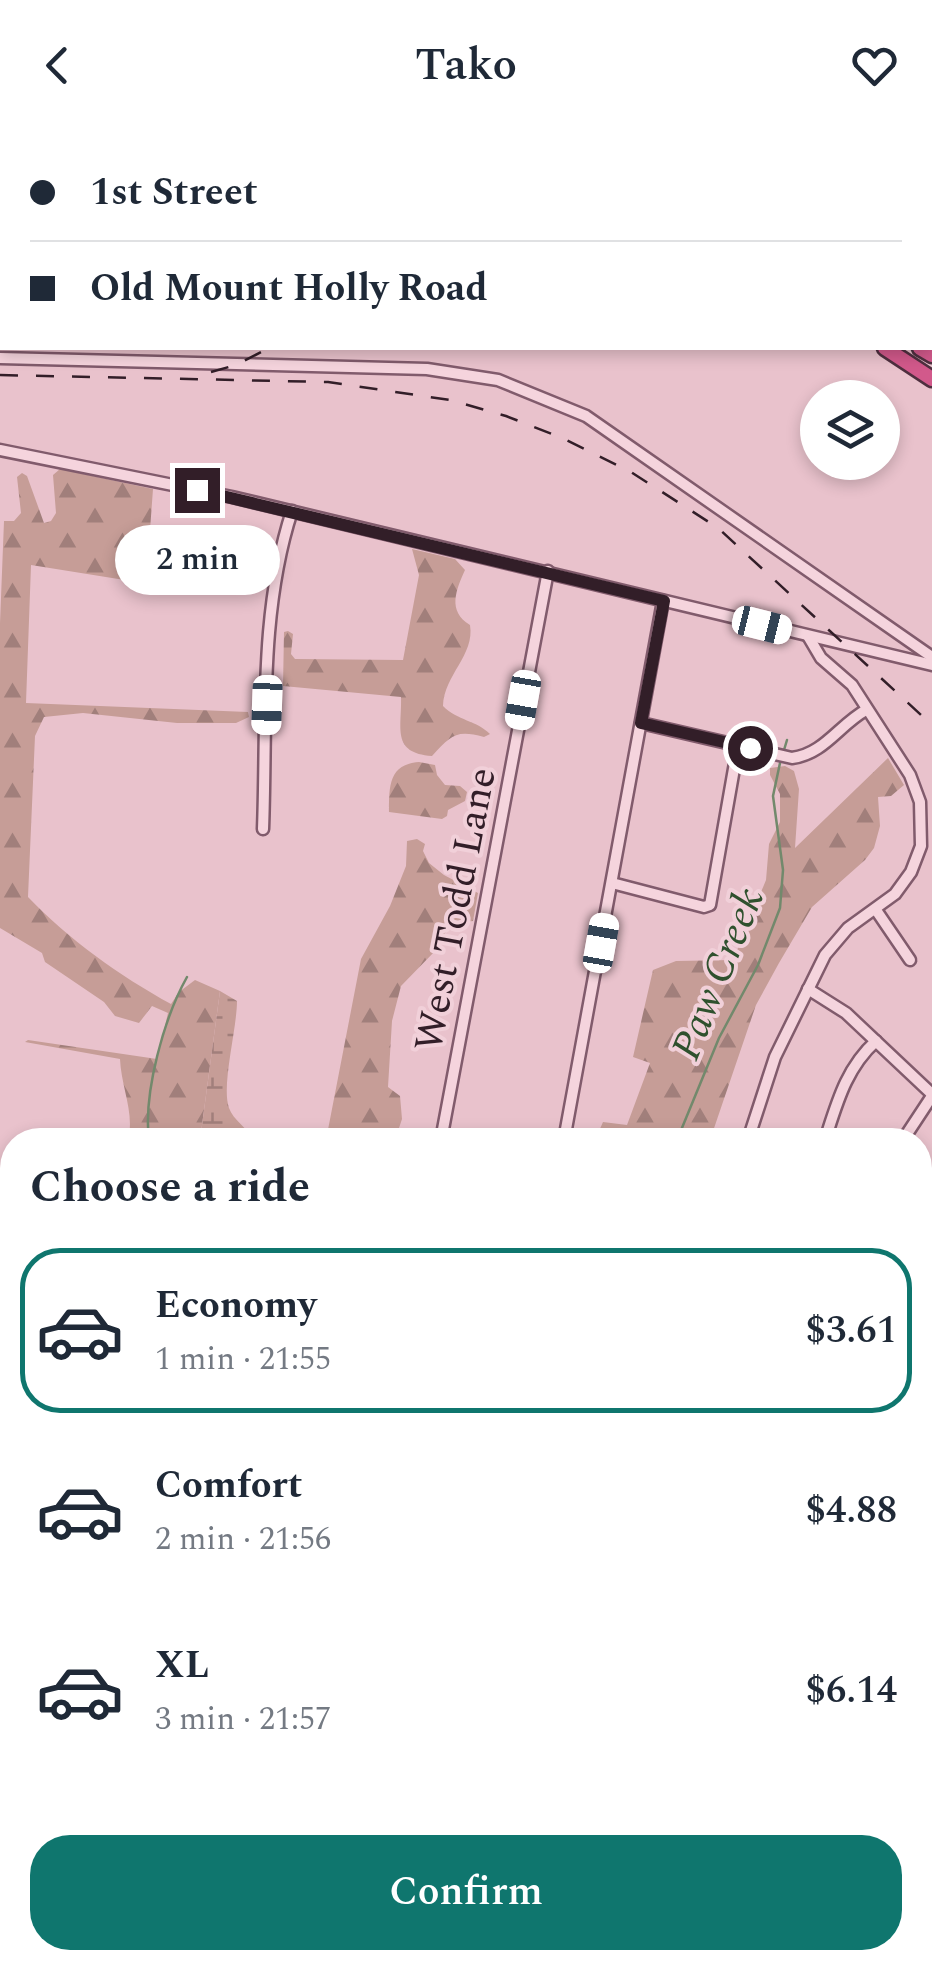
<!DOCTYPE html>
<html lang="en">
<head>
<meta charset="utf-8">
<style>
	body { margin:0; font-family:Spectral,serif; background:#f6f6f7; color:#1f2937; height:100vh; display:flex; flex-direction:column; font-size:38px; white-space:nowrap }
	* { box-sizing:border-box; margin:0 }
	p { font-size:32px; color:#747a83 }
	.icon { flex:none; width:55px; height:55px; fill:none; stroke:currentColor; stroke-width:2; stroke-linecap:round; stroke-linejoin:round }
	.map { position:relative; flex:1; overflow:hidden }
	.drawer { position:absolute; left:0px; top:998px; width:932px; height:842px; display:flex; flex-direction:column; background:#fff; border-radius:40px 40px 0 0; box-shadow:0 5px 15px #0003 }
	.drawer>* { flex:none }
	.hud { position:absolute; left:0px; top:0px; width:932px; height:220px; box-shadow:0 5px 15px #0003; display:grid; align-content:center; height:220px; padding:0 30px; background:#fff }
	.buttons { position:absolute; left:800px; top:250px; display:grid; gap:20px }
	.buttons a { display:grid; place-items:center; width:100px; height:100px; border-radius:50%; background:#fff; box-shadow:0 5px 15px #0003; font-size:50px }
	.end { position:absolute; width:45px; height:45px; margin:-22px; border:12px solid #321e28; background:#fff; box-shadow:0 0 0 5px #fff }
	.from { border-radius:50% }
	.bubble { position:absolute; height:70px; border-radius:35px; background:#fff; box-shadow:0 5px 15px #0003; font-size:32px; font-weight:600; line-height:70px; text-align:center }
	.car { position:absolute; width:30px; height:60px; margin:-30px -15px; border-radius:12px; box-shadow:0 0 8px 2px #0007; background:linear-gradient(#fff 24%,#345 0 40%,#fff 0 76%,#345 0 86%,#fff 0) }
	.hud b { display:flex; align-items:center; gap:35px; height:95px; font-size:38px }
	.hud b+b { border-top:2px solid #e0e1e3 }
	.hud i { width:25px; height:25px; background:#1f2937 }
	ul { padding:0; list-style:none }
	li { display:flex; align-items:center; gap:30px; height:165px; margin:0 20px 15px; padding:0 10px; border:5px solid transparent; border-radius:40px }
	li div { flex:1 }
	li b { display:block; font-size:38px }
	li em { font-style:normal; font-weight:600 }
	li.selected { border-color:#0f766e }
	li>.icon { width:90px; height:90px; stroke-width:1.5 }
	h2 { padding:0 30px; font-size:45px; line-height:120px }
	.action { display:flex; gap:20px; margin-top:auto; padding:20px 30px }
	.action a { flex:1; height:115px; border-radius:40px; background:#0f766e; color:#fff; font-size:40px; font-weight:600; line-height:115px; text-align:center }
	header { display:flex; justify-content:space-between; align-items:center; height:130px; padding:0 30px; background:#fff; font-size:45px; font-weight:600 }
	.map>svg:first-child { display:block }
</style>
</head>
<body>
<header><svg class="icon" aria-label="back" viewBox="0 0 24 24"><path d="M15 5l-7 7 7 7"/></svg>Tako<svg class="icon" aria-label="heart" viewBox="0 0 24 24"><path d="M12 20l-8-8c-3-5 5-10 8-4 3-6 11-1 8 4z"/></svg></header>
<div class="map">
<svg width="932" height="1838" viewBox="0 0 932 1838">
	<defs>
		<pattern id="forest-firs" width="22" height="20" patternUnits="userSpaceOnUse" patternTransform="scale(2.5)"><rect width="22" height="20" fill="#c69d97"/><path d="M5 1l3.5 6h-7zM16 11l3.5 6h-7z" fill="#a17f7b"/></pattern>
		<pattern id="wetland-marsh" width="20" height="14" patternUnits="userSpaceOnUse" patternTransform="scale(2.5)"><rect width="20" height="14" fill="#c69d97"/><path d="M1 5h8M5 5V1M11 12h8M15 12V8" fill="none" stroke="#a17f7b"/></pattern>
	</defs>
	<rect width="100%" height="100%" fill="#e9c2cc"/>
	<!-- forest -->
	<g fill="url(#forest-firs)">
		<path d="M 60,339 L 153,359 L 147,441 L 137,452 L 31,435 L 26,573 L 248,582 L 249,587 L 236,593 L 177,593 L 83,583 L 44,587 L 35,606 L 28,767 C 68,809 120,846 171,874 L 179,862 L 195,850 L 220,861 L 200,1010 L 128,1010 C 135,983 121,957 120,929 L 25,912 L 28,910 L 157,929 L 168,883 L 152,876 L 139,893 L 115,886 L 104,872 L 45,832 L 42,823 L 0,798 L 0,493 L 4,391 L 14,391 L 21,383 L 17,347 L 22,343 L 27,346 L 44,393 L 51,391 L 56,383 L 53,345 Z"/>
		<path d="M 412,419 L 455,429 L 465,440 C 456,460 447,481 470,495 C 475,525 444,545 443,576 C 458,591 476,590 490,604 L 484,607 C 455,599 451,606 432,626 C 391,623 402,598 401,567 L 283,556 L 284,502 L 288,501 L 293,504 L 291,524 L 295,529 L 403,530 L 419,445 Z"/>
		<path d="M 888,628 L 904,655 L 891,666 L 878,667 L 880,696 L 874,718 L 865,730 L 812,777 L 779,833 L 756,875 L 710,1010 L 595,1010 L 603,992 L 627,995 L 650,933 L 633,927 L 653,840 L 676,831 L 733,830 L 766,750 L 769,714 L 780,692 L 780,664 L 770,645 L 770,638 L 785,636 L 794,641 L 799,659 L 795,718 Z"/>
		<path d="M 419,632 L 435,635 L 437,645 L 445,655 L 460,656 L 467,662 L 465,671 L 448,680 L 447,686 L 442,689 L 389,682 C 389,656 389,634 419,632 Z"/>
		<path d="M 417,709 L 425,714 L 423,721 L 429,733 L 444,745 L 478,763 L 473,791 L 450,794 L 436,820 L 401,856 L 392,891 L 388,957 L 400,966 L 402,989 L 395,1010 L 326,1010 L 361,829 L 390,776 L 406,736 L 407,711 Z"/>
		<path d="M 932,1172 L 932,1341 L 920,1363 L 920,1179 Z"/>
		<path d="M 152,1828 L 285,1828 L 281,1838 L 148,1838 Z"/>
	</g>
	<!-- wetland -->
	<path fill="url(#wetland-marsh)" d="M 220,861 L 237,871 C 237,899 221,956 229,978 C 233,990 248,998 253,1010 L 200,1010 Z"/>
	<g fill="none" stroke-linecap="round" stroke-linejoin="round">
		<!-- stream -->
		<g stroke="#72896c" stroke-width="2.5">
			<path d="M 784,620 L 787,610"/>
			<path d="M 149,1010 C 143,963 164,888 187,847"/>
			<path d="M 677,1010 L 719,908 L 758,835 L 780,778 L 783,740 L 773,666 L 780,633"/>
			<path d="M 105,1838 L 114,1828"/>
		</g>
		<defs>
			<g id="minor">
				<path d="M 0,228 L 427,239 L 498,250 L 586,286 L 932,527"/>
				<path d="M 0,320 L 232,367 L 932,535"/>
				<path d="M 641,593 L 792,628 C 824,624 839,595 866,580"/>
				<path d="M 263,699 C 267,594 259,482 292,381"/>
				<path d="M 612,753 L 704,777 L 710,775 L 738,616"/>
				<path d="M 876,780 L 910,830"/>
				<path d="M 808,859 L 846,883 L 932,964"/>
				<path d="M 441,1010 L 548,441"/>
				<path d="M 564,1010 L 663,471"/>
				<path d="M 748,1010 L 775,927 L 825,825 L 848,798 L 895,764 L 911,742 L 921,716 L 920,672 L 910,645 L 852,555 L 821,528 L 808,506"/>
				<path d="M 825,1010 C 837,973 846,938 876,911"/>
				<path d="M 903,1010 L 932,966"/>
				<path d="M 920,1443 L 932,1444"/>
				<path d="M 0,1527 L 12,1525"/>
				<path d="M 423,1828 L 425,1838"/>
				<path d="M 781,1828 L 783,1838"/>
			</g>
			<g id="highway">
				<path d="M 563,0 L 566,2"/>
				<path d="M 594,0 L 598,2"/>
				<path d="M 885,218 L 932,249"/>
				<path d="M 920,218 L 932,225"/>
			</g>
		</defs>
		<!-- minor casing -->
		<use href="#minor" stroke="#815b6c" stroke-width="15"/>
		<!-- highway casing -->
		<use href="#highway" stroke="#4f2f3f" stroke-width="19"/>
		<!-- minor -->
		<use href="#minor" stroke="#f5d4dd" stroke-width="10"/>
		<!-- highway -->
		<use href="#highway" stroke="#d2598b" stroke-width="14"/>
		<!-- rail -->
		<g stroke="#321e28" stroke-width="2.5" stroke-dasharray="18 18" stroke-linecap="butt">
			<path d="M 211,242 L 236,235 L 269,218"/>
			<path d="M 0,245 L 328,252 L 450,270 L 506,286 L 562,308 L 631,342 L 718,398 L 932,595"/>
			<path d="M 920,1163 L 932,1158"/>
			<path d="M 0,1337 L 12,1338"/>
			<path d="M 920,1420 L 932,1422"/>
			<path d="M 920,1698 L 932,1781"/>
			<path d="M 611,1828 L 613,1838"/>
		</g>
	</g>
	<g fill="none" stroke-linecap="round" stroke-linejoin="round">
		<!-- route -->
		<path stroke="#321e28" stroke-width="12" d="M 197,360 L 664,471 L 641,593 L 750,618"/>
	</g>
	<g text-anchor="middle" stroke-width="8" stroke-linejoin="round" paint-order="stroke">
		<!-- street labels -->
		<g font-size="40" fill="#321e28" stroke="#f1d0d9">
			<text transform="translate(454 779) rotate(-79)" y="14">West Todd Lane</text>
		</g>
		<!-- water labels -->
		<g font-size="42" font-style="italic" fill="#2f512e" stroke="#f1d0d9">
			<text transform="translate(716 843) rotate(-68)" y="15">Paw Creek</text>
		</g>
	</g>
</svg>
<div class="buttons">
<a><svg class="icon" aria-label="layers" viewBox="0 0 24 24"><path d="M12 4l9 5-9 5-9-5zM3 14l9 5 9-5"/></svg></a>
</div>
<i class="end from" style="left:750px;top:618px"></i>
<i class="end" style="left:197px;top:360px"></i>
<div class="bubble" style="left:115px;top:395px;width:165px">2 min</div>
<i class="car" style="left:762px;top:495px;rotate:104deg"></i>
<i class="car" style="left:523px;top:570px;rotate:190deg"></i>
<i class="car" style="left:267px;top:575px;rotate:182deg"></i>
<i class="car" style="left:601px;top:813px;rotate:10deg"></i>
<div class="hud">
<b><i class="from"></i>1st Street</b>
<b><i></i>Old Mount Holly Road</b>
</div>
<section class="drawer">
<h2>Choose a ride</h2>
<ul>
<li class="selected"><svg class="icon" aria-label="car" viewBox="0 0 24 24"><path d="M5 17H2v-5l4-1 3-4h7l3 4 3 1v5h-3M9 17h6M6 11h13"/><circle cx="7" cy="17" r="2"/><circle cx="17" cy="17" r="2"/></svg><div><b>Economy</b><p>1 min · 21:55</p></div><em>$3.61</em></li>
<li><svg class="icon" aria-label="car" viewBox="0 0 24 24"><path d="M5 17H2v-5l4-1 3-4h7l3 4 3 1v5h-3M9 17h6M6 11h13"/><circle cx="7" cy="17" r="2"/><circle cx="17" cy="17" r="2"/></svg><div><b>Comfort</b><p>2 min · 21:56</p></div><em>$4.88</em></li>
<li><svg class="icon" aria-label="car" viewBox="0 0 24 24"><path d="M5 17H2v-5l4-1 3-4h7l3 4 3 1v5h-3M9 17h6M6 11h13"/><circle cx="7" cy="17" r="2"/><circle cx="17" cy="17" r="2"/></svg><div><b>XL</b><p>3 min · 21:57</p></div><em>$6.14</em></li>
</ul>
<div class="action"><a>Confirm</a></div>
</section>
</div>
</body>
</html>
